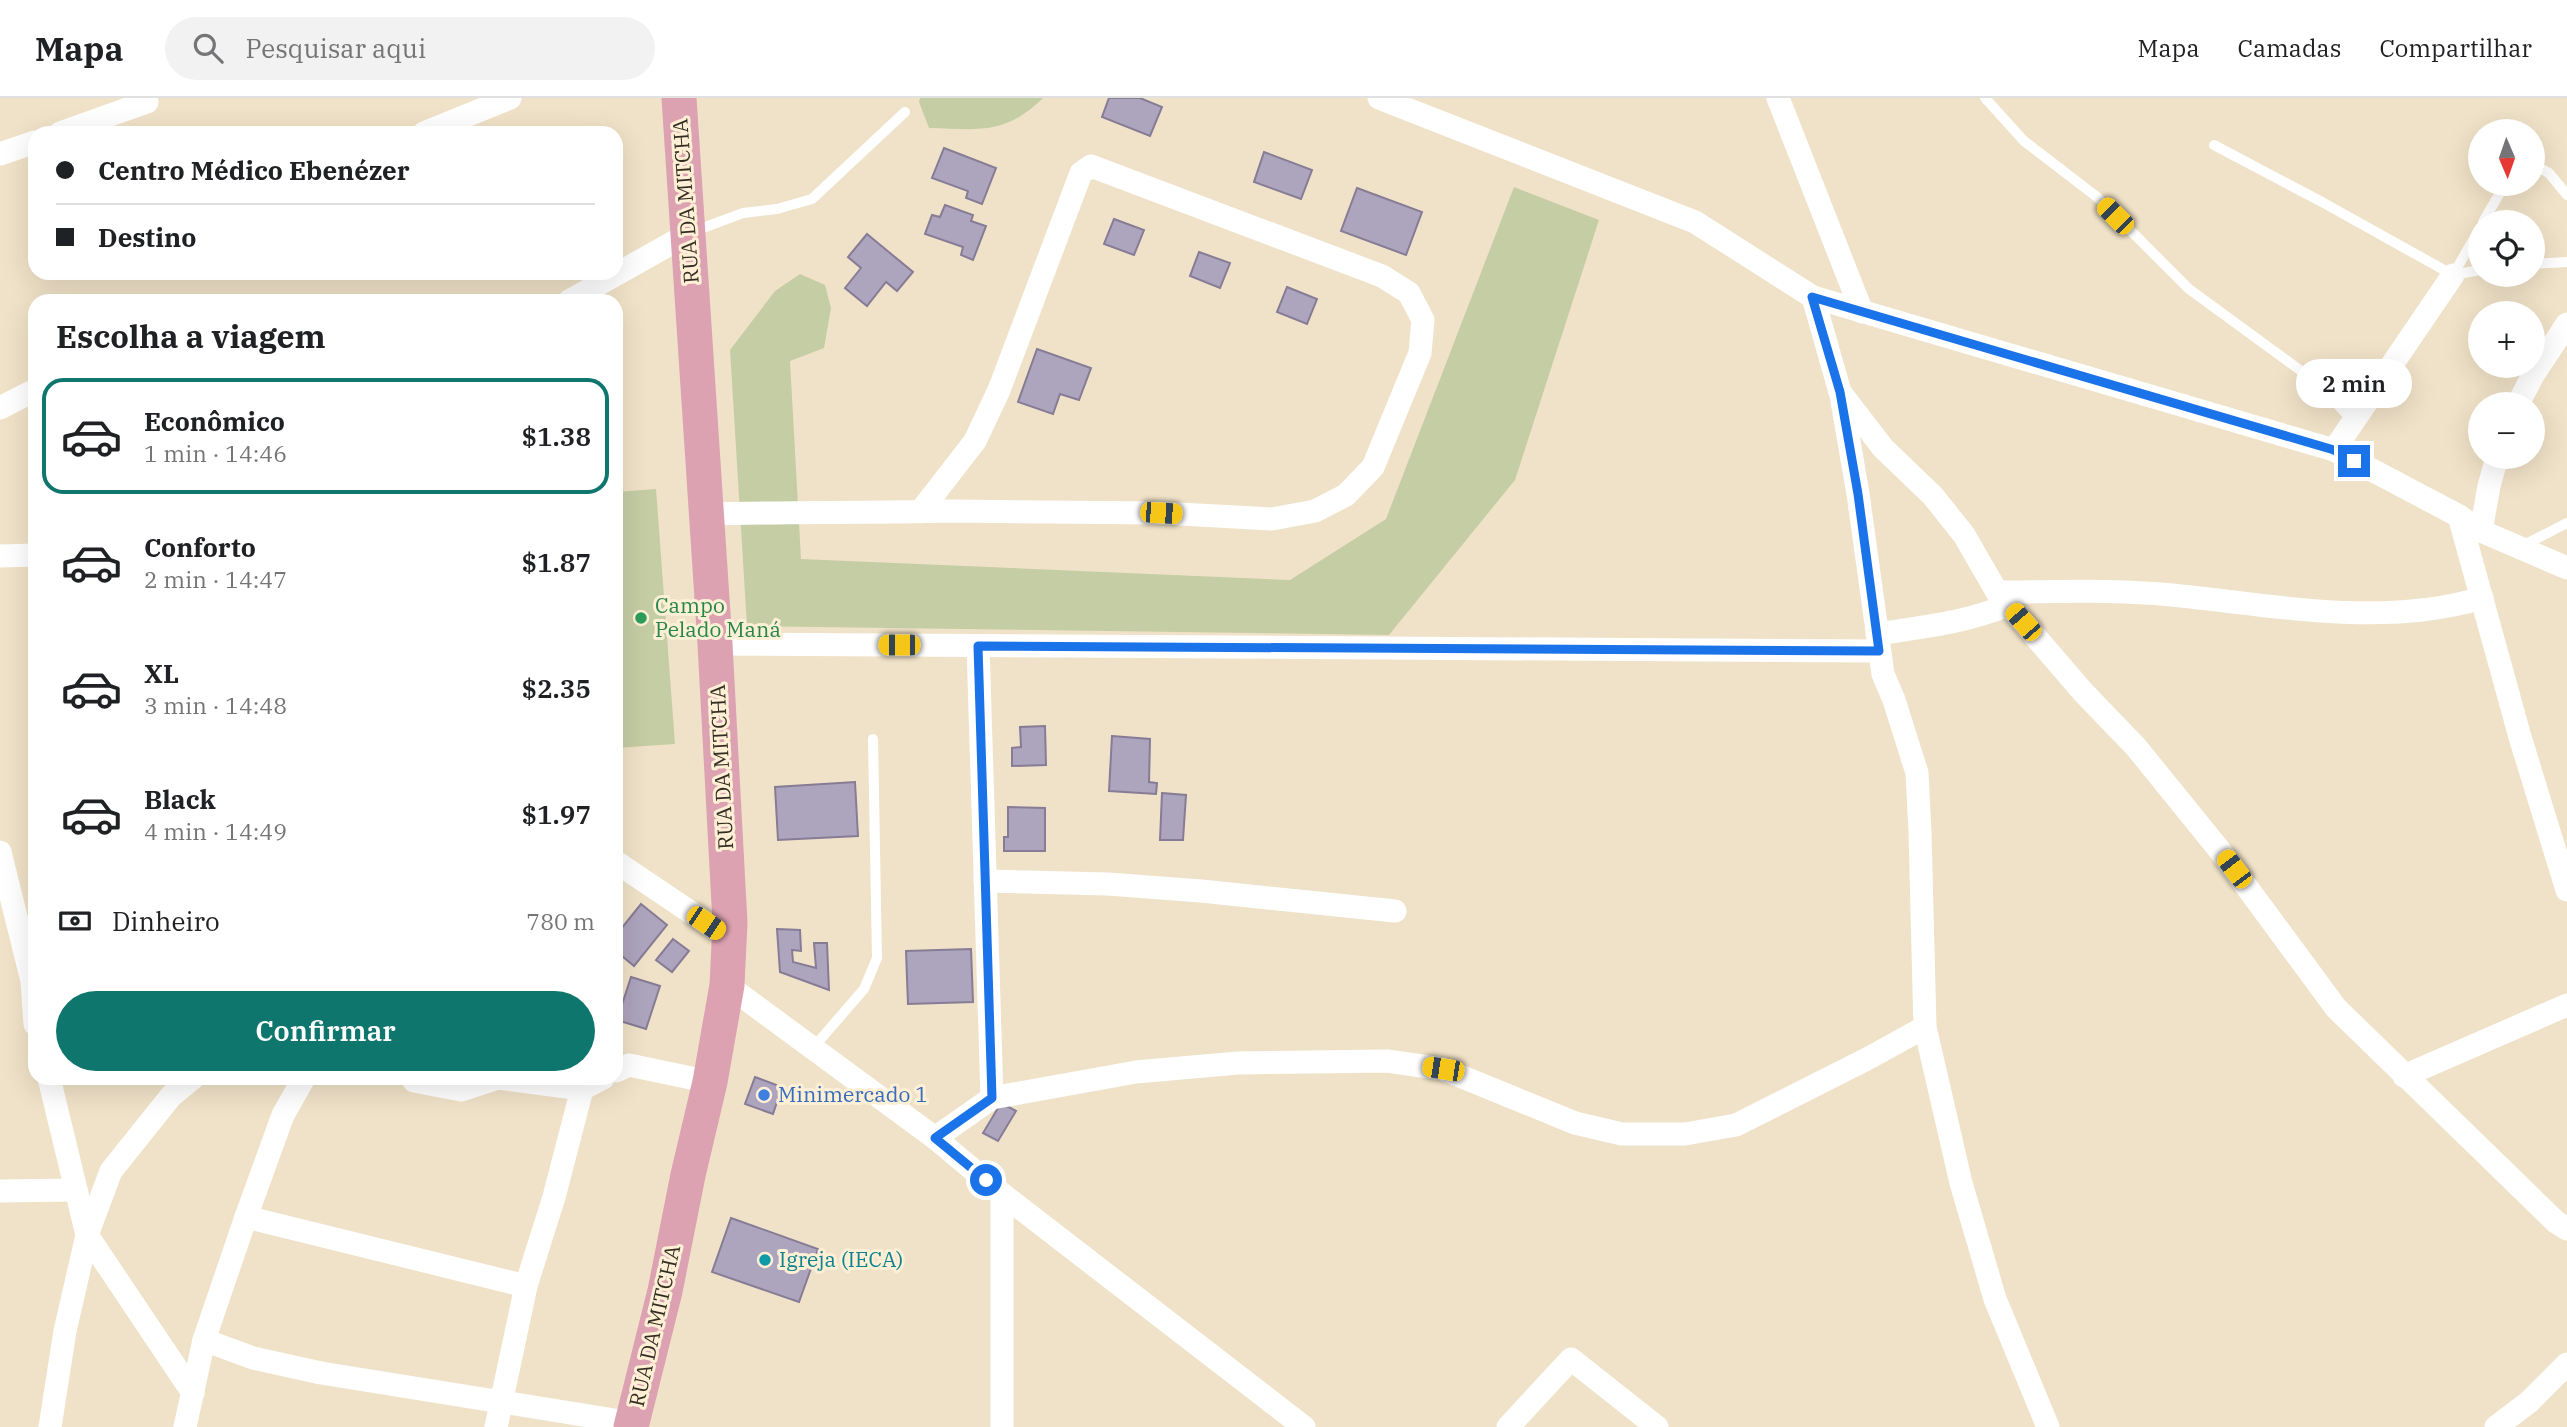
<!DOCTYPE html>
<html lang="pt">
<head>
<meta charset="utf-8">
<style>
	body { margin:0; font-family:"IBM Plex Serif",serif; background:#f2f2f2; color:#202124; height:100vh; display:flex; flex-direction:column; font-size:26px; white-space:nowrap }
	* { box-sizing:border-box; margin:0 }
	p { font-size:23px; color:#757577 }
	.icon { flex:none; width:38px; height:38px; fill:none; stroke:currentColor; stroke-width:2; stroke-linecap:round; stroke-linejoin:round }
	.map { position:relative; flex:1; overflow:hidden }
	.drawer { position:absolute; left:28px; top:196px; width:595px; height:791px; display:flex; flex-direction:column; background:#fff; border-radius:21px; box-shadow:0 7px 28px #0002 }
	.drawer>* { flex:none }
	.guide { position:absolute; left:28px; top:28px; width:595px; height:154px; border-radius:21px; box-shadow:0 7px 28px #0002; display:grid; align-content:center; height:154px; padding:0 28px; background:#fff }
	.needle { width:46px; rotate:178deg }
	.fabs { position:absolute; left:2468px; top:21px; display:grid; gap:14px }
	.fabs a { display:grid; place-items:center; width:77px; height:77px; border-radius:50%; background:#fff; box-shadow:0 7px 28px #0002; font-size:35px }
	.end { position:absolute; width:32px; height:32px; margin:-16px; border:9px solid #1a73e8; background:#fff; box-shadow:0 0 0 4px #fff }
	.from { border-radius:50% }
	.bubble { position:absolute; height:49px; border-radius:24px; background:#fff; box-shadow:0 7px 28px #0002; font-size:23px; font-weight:600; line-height:49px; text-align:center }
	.car { position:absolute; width:21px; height:42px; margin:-21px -10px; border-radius:9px; box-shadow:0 0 5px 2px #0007; background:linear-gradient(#f5c518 24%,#345 0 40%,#f5c518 0 76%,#345 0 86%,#f5c518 0) }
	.guide b { display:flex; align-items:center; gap:24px; height:66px; font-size:26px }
	.guide b+b { border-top:2px solid #e0e0e0 }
	.guide i { width:18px; height:18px; background:#202124 }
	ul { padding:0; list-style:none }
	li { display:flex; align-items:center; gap:21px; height:116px; margin:0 14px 10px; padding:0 14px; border:4px solid transparent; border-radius:21px }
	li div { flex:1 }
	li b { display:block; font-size:26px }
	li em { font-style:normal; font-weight:600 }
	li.active { border-color:#0f766e }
	li>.icon { width:63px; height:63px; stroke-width:1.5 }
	h2 { padding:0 28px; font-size:32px; line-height:84px }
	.pay { display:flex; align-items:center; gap:18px; height:77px; padding:0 28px; font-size:26px }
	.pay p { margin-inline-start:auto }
	.button { display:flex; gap:14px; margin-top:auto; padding:14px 28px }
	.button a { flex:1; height:80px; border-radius:42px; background:#0f766e; color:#fff; font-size:28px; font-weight:600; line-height:80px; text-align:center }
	header { display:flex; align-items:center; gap:42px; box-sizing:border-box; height:98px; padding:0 35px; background:#fff; border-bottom:2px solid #e0e0e0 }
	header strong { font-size:33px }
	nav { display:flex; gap:38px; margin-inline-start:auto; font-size:24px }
	.search { width:490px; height:63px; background:#f2f2f2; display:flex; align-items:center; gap:18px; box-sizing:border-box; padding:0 24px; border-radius:38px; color:#757577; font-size:26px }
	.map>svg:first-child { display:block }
</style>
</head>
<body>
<header>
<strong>Mapa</strong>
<div class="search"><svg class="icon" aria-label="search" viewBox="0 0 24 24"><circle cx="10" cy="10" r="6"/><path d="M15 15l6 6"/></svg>Pesquisar aqui</div>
<nav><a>Mapa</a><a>Camadas</a><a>Compartilhar</a></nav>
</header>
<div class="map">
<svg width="2567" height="1329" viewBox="0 0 2567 1329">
	<rect width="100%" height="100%" fill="#f0e2c8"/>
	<!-- green -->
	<g fill="#c5cda4">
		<path d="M 920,0 L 1043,0 C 1004,38 979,31 929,30 L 919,4 Z"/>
		<path d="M 1514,89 L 1599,122 L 1515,382 L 1389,537 L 747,528 L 730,252 L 775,193 L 800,176 L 825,187 L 831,210 L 824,250 L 790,263 L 801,461 L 1290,482 L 1386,421 Z"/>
		<path d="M 656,391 L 675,646 L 616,650 L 616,394 Z"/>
	</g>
	<!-- building -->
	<g fill="#ada4bd" stroke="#867c95" stroke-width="2">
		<path d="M 1109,0 L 1140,0 L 1162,9 L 1150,38 L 1102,19 Z"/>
		<path d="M 944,50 L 996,70 L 982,106 L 966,100 L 968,93 L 932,80 Z"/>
		<path d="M 1264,54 L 1312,72 L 1301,101 L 1254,84 Z"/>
		<path d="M 1357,90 L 1422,114 L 1406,157 L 1341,133 Z"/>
		<path d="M 945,107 L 973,117 L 971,123 L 986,128 L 973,162 L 961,157 L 963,149 L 925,136 L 932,117 L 940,119 Z"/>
		<path d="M 1114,121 L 1144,132 L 1134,157 L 1104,146 Z"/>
		<path d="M 867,136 L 913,174 L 897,193 L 886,184 L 867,208 L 845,190 L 861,170 L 848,159 Z"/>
		<path d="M 1199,154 L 1230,165 L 1220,190 L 1190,178 Z"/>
		<path d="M 1287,189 L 1317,201 L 1307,226 L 1277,214 Z"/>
		<path d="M 1037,251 L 1091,270 L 1079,302 L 1060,296 L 1053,316 L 1018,304 Z"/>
		<path d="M 1045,628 L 1046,667 L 1012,668 L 1012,650 L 1021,649 L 1020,629 Z"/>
		<path d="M 1112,638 L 1150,641 L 1149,684 L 1157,685 L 1156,696 L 1109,693 Z"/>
		<path d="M 855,684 L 858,738 L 778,742 L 775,689 Z"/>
		<path d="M 1162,695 L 1186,697 L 1183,742 L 1160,742 Z"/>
		<path d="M 1008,709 L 1045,710 L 1045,753 L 1004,753 L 1004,739 L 1008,739 Z"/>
		<path d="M 641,806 L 667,827 L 634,868 L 616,853 L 616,837 Z"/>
		<path d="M 777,831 L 800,832 L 801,853 L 792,852 L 793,864 L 816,870 L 814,845 L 827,845 L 829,892 L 780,874 Z"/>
		<path d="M 673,841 L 689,853 L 672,874 L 656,862 Z"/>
		<path d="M 971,851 L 973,904 L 908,906 L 906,853 Z"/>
		<path d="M 631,879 L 660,888 L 646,931 L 617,922 Z"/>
		<path d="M 755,979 L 782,989 L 773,1016 L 745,1006 Z"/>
		<path d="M 1001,1005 L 1016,1013 L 998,1043 L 983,1035 Z"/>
		<path d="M 731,1120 L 818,1151 L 799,1204 L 712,1174 Z"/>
	</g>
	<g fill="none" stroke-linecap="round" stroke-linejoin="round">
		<!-- service -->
		<g stroke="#fff" stroke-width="10">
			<path d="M 1985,0 L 2024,43 L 2097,99 L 2189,191 L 2319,286 L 2352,322"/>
			<path d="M 2214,47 L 2322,104 L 2453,177 L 2480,172"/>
			<path d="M 2532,66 L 2549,75 L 2567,97"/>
			<path d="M 2483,124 L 2505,86"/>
			<path d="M 692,134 L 743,115 L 777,111 L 812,101 L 905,14"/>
			<path d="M 2532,166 L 2567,164"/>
			<path d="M 2453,177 L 2480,130"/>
			<path d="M 2520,449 L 2567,425"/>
			<path d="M 813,950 L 864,891 L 877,860 L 873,641"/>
		</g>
		<!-- minor -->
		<g stroke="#fff" stroke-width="23">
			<path d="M 1379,0 L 1695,124 L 1813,199 L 2334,352 L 2459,418 L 2481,433 L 2567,470"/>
			<path d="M 1778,0 L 1862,214"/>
			<path d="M 60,35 L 147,4"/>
			<path d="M 424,35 L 510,0"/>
			<path d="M 0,56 L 35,44"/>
			<path d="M 1813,199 L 1840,294 L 1883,350 L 1933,398 L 1964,437 L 1997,494 L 2083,594 L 2136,649 L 2221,754 L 2336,910 L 2556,1124 L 2567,1131"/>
			<path d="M 569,203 L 688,136"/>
			<path d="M 1841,297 L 1858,396 L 1883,576 L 1894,602 L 1917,675 L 1920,734 L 1925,929 L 1961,1085 L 1995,1201 L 2048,1329"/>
			<path d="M 2518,306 L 2533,277 L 2567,226"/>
			<path d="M 0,310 L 35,292"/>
			<path d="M 2334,352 L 2453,177"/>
			<path d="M 707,416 C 787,414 868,415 949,413 L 1161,415 L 1272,421 L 1315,413 L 1346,397 L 1373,369 L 1420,255 L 1423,222 L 1409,195 L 1382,178 L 1091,68 L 1081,75 L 999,292 L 975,343 L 920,414"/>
			<path d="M 2459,418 L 2520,639 L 2567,792"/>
			<path d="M 2481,433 L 2489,388 L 2497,359"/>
			<path d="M 0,458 L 35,457"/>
			<path d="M 1997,494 C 2054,494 2114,491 2172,497 C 2274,507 2381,530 2482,500"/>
			<path d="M 1877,536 C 1922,529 1965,525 2008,507"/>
			<path d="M 715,546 L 1879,553"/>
			<path d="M 978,548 L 992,1000"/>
			<path d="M 0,754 L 32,883 L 35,926"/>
			<path d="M 616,764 L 729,840"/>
			<path d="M 985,783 L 1108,786 L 1201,793 L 1395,813"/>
			<path d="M 727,887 L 935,1040 L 1002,1096 L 1304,1329"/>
			<path d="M 616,973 L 629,967 L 710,984"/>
			<path d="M 2404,978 L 2567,907"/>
			<path d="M 49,980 L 87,1137 L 193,1295"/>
			<path d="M 412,980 L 414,983 L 461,992 L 498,980 L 582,991 L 603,980"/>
			<path d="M 935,1040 L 992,1000 L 1136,974 L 1238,965 L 1387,963 L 1443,971 L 1575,1025 L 1622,1036 L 1685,1036 L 1736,1027 L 1867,961 L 1925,929"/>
			<path d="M 0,1093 L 76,1092"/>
			<path d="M 246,1119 L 526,1188"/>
			<path d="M 204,1242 L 253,1260 L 321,1275 L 633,1325"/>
			<path d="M 50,1329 L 65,1233 L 87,1137 L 111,1073 L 171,998 L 193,980"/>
			<path d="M 185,1329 L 204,1242 L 246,1119 L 283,1017 L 304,980"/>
			<path d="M 496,1329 L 526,1188 L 554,1099 L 582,991"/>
			<path d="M 1002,1329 L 1002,1096"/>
			<path d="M 1508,1329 L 1571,1261 L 1657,1329"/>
			<path d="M 2496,1329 L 2529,1304 L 2567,1266"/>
		</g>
		<!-- primary -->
		<path stroke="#dca2b2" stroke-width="35" d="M 631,1329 L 665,1193 L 688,1077 L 710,984 L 727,887 L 730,825 L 715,546 L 679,0"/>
	</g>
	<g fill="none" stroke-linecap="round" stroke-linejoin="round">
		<!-- route -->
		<path stroke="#1a73e8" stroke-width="9" d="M 986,1082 L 935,1040 L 992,1000 L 978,548 L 1879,553 L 1858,396 L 1840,294 L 1812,199 L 2334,352 L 2354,363"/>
	</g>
	<!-- markers -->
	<circle fill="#2e9e5b" stroke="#feefd5" stroke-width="2.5" cx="641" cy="520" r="7"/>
	<circle fill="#3f7fe0" stroke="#feefd5" stroke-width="2.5" cx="764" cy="997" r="7"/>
	<circle fill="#0f9aa8" stroke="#feefd5" stroke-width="2.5" cx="765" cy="1162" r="7"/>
	<g text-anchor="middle" stroke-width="6" stroke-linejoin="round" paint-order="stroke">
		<!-- street labels -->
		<g font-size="21" fill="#322c22" stroke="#feefd5">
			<text transform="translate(686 103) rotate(-94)" y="7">RUA DA MITCHA</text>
			<text transform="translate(722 669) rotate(-93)" y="7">RUA DA MITCHA</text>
			<text transform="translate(655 1228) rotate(-77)" y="7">RUA DA MITCHA</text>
		</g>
		<!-- leisure labels -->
		<g font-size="21" fill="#27864d" stroke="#feefd5" text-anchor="start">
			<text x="655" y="515">Campo<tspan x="655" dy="24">Pelado Maná</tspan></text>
		</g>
		<!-- shop labels -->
		<g font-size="21" fill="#366cbe" stroke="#feefd5" text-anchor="start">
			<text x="778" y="1004">Minimercado 1</text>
		</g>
		<!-- culture labels -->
		<g font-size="21" fill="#0d838f" stroke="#feefd5" text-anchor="start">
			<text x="779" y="1169">Igreja (IECA)</text>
		</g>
	</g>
</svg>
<div class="fabs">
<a><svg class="needle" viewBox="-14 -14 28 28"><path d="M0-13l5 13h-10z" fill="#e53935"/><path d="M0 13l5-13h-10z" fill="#757577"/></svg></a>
<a><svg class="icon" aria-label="locate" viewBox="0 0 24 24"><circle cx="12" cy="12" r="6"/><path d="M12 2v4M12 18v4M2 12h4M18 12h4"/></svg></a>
<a>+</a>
<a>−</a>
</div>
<i class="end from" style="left:986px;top:1082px"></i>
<i class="end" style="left:2354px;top:363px"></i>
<div class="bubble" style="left:2296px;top:261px;width:116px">2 min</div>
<i class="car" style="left:2115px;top:118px;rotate:315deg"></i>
<i class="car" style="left:1161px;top:415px;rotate:93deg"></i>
<i class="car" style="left:2023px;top:524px;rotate:319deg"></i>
<i class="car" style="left:899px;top:547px;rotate:270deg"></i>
<i class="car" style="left:2234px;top:771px;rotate:323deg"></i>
<i class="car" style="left:706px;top:825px;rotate:124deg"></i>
<i class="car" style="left:1443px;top:971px;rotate:279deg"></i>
<div class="guide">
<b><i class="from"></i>Centro Médico Ebenézer</b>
<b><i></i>Destino</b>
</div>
<section class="drawer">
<h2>Escolha a viagem</h2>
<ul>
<li class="active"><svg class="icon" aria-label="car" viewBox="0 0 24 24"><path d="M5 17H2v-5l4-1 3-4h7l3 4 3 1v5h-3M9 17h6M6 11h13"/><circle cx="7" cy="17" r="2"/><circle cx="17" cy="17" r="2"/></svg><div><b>Econômico</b><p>1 min · 14:46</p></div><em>$1.38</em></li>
<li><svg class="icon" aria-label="car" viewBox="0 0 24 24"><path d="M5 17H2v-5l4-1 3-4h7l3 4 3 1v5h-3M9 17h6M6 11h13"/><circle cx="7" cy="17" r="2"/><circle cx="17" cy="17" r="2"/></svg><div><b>Conforto</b><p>2 min · 14:47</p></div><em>$1.87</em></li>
<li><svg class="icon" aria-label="car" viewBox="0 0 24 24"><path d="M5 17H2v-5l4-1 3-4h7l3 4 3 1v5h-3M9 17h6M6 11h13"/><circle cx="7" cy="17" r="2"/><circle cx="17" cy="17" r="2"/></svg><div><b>XL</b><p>3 min · 14:48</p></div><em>$2.35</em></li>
<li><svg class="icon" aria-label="car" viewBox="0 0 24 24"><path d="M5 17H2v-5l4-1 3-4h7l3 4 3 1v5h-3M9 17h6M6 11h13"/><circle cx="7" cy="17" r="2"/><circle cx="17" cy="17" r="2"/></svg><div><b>Black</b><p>4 min · 14:49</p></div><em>$1.97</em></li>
</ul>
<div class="pay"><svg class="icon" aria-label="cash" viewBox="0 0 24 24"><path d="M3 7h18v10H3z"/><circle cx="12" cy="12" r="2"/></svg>Dinheiro<p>780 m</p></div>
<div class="button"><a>Confirmar</a></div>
</section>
</div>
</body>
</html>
